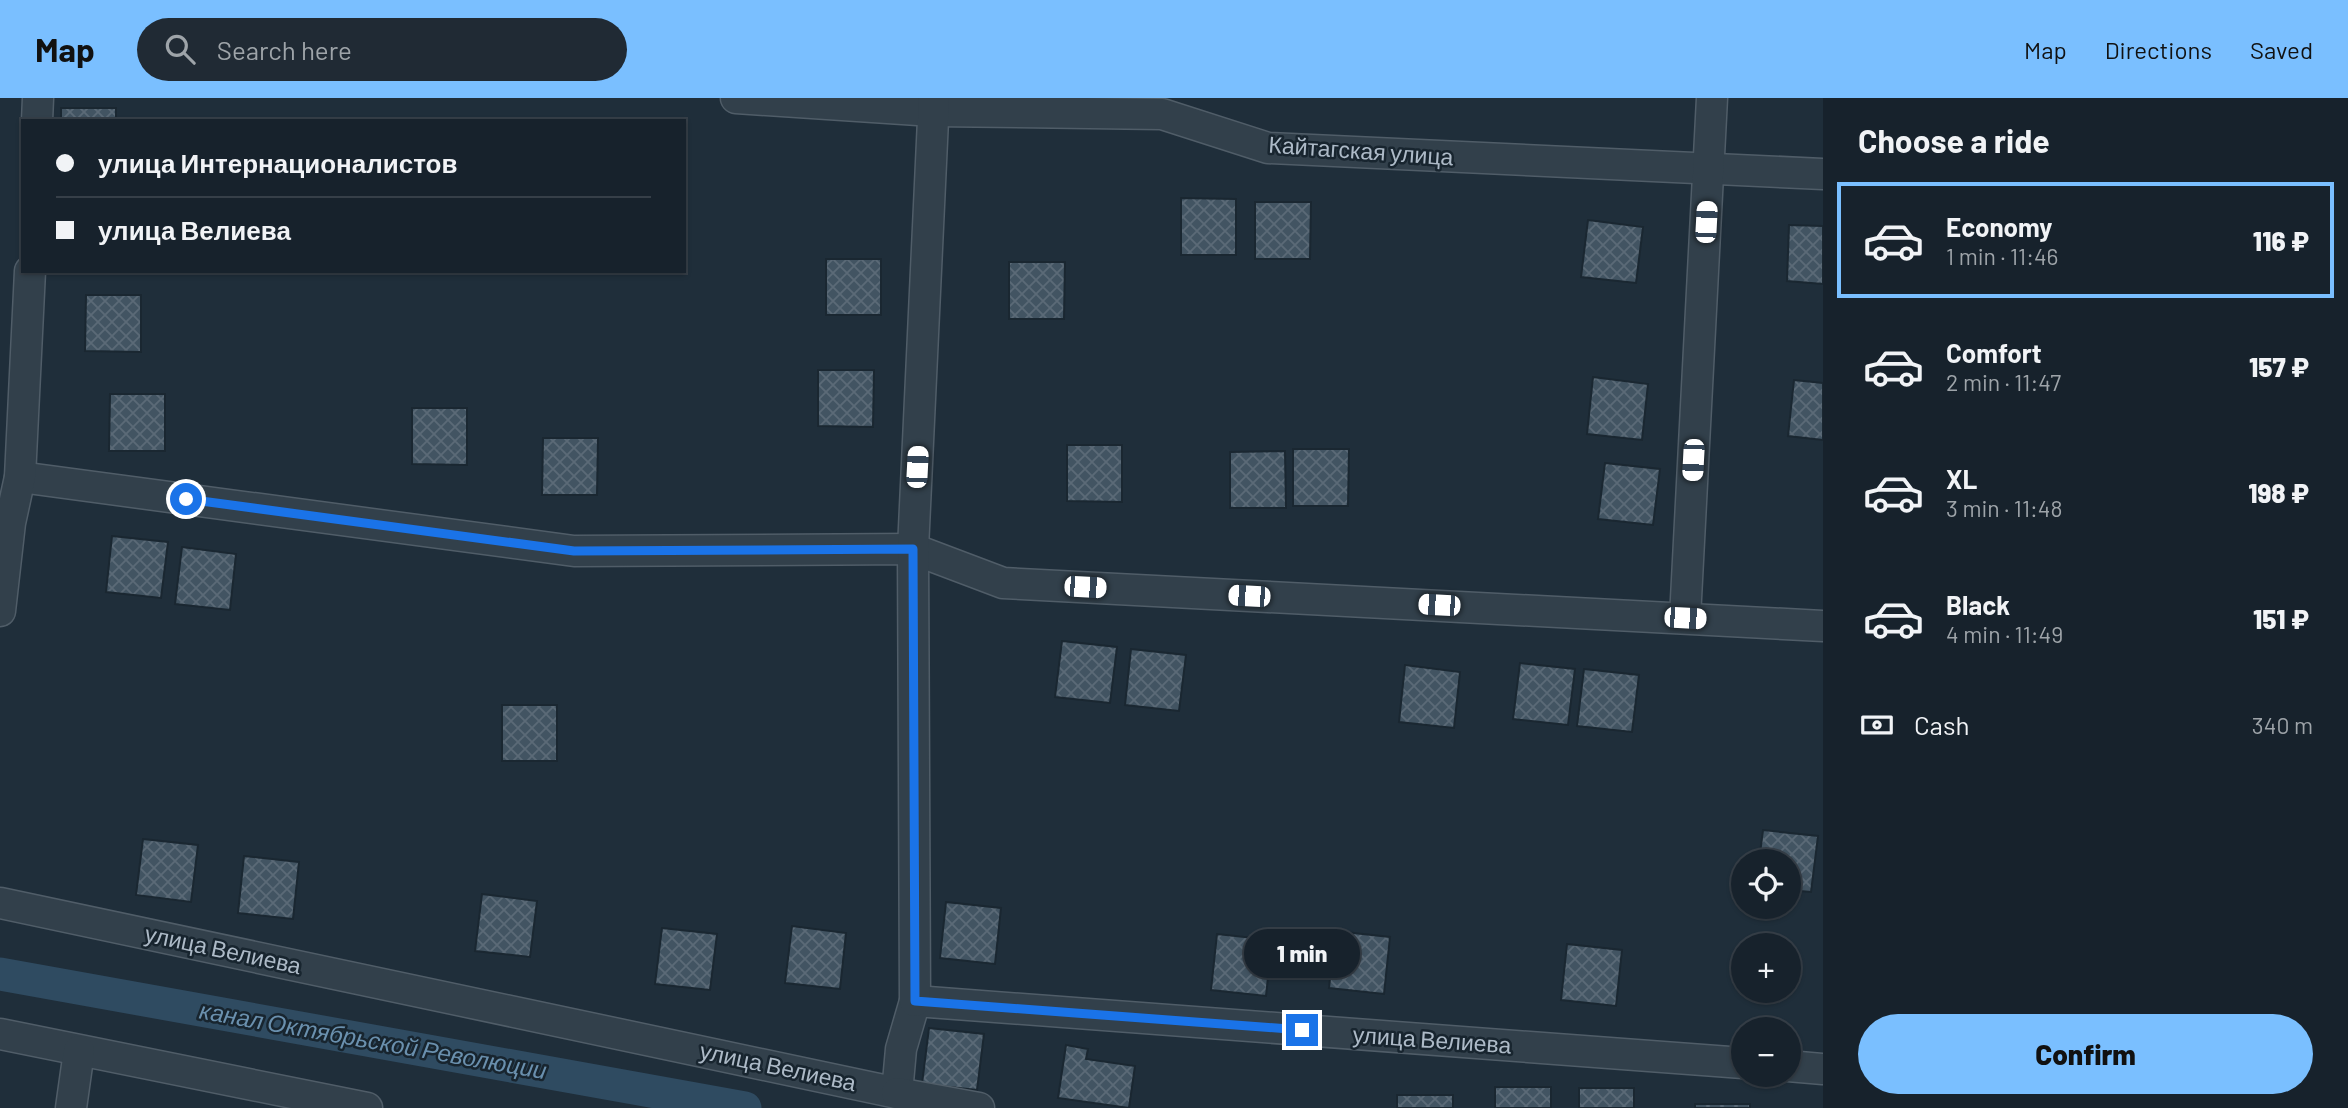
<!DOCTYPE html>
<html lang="en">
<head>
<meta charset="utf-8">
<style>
	body { margin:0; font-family:Barlow,sans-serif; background:#202a34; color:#f1f3f6; height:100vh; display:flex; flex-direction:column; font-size:26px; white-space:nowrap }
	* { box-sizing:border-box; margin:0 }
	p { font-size:23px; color:#9ea4a9 }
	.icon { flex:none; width:38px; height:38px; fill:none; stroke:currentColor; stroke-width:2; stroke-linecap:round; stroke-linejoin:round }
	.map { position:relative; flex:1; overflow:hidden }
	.details { display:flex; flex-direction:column; background:#17222c; width:525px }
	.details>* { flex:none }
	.top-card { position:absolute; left:21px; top:21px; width:665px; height:154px; border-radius:0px; box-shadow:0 2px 5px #0004,0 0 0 2px #363f48; display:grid; align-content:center; height:154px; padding:0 35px; background:#17222c }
	.buttons { position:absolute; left:1731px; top:751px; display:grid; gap:14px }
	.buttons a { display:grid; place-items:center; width:70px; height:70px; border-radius:50%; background:#17222c; box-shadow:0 2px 5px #0004,0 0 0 2px #363f48; font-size:35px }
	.end { position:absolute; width:32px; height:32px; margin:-16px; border:9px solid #1a73e8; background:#fff; box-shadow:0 0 0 4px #fff }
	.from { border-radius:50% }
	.bubble { position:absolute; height:49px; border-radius:24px; background:#17222c; box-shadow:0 2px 5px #0004,0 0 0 2px #363f48; font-size:23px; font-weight:800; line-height:49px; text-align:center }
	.car { position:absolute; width:21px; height:42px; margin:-21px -10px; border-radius:9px; box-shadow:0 0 5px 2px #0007; background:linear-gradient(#fff 24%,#345 0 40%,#fff 0 76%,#345 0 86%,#fff 0) }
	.top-card b { display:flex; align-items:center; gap:24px; height:66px; font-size:26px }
	.top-card b+b { border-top:2px solid #363f48 }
	.top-card i { width:18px; height:18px; background:#f1f3f6 }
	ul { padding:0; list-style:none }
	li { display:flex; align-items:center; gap:21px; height:116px; margin:0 14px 10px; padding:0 21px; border:4px solid transparent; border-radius:0px }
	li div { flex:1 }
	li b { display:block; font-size:26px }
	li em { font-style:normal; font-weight:800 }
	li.selected { border-color:#7abfff }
	li>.icon { width:63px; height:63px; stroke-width:1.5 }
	h2 { padding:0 35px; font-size:32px; line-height:84px }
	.pay { display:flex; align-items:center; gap:18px; height:77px; padding:0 35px; font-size:26px }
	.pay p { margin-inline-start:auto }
	.primary-button { display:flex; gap:14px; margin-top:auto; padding:14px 35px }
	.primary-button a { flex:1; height:80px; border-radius:42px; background:#7abfff; color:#111; font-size:28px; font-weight:800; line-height:80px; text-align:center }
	header { display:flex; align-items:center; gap:42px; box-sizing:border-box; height:98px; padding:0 35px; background:#7abfff; color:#111 }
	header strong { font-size:33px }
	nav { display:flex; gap:38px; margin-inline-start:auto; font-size:24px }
	.search { width:490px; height:63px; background:#202a34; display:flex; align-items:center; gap:18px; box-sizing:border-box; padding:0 24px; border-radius:38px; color:#9ea4a9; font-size:26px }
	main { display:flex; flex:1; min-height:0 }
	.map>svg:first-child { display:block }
</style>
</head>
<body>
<header>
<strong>Map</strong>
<div class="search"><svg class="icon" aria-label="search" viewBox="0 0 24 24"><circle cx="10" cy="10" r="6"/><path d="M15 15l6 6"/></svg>Search here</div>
<nav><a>Map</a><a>Directions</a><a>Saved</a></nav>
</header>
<main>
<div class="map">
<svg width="1823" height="1010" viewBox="0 0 1823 1010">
	<defs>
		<pattern id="building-cross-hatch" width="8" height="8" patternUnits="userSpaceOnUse" patternTransform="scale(1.75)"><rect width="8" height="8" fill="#425462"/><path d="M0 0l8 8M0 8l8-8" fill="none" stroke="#5b6a77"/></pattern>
	</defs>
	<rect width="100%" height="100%" fill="#1f2e3a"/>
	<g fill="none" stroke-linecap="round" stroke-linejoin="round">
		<!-- canal -->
		<path stroke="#2f4b61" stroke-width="33" d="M 0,876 L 745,1010"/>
	</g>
	<!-- building -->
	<g fill="url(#building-cross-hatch)" stroke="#1a2731" stroke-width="2">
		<rect x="61" y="10" width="55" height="13"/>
		<rect x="341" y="20" width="55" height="3"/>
		<path d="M 1181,100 L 1236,101 L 1236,157 L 1181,157 Z"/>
		<path d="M 1255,104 L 1311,104 L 1310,161 L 1255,161 Z"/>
		<path d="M 1588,122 L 1643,129 L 1636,185 L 1581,179 Z"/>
		<path d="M 1789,127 L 1823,128 L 1823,186 L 1787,183 Z"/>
		<rect x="826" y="161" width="55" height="56"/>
		<path d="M 1009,164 L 1065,164 L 1064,221 L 1009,221 Z"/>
		<path d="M 86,197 L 141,197 L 141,254 L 85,253 Z"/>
		<path d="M 818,272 L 874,272 L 873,329 L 818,328 Z"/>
		<path d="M 1593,279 L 1648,286 L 1642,342 L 1587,336 Z"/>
		<path d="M 1794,282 L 1823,285 L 1823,342 L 1788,338 Z"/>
		<path d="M 110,296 L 165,296 L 165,353 L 109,353 Z"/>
		<path d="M 412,310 L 467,310 L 467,367 L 412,366 Z"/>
		<path d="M 543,340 L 598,340 L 597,397 L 542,397 Z"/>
		<path d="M 1067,347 L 1122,347 L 1122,404 L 1067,403 Z"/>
		<path d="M 1293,351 L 1349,351 L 1348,408 L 1293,408 Z"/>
		<path d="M 1285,353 L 1286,410 L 1230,410 L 1230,354 Z"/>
		<path d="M 1605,365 L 1660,371 L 1653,427 L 1598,421 Z"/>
		<path d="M 112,438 L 168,444 L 161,500 L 106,494 Z"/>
		<path d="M 182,449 L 236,456 L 230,512 L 175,506 Z"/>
		<path d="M 1062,543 L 1117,549 L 1110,605 L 1055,599 Z"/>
		<path d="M 1131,551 L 1186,557 L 1179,613 L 1125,607 Z"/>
		<path d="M 1520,565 L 1575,571 L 1568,627 L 1513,621 Z"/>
		<path d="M 1405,567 L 1460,574 L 1454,630 L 1399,624 Z"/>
		<path d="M 1584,571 L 1639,577 L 1632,634 L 1577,628 Z"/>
		<rect x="502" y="607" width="55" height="56"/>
		<path d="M 1763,732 L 1818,738 L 1811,794 L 1788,792 L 1788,763 L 1759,763 Z"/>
		<path d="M 143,741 L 198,747 L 191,804 L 136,797 Z"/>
		<path d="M 244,758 L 299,764 L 293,821 L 238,815 Z"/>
		<path d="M 482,796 L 537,803 L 530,859 L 475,853 Z"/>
		<path d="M 946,804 L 1001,810 L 995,866 L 940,860 Z"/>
		<path d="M 792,828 L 846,835 L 840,891 L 785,885 Z"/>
		<path d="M 662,830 L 717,836 L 710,892 L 655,886 Z"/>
		<path d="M 1335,833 L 1390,839 L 1384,896 L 1329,890 Z"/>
		<path d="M 1217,836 L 1272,842 L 1266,898 L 1211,892 Z"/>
		<path d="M 1567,846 L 1622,852 L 1616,908 L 1561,902 Z"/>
		<path d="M 929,930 L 984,936 L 977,992 L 922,986 Z"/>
		<path d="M 1066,947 L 1088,951 L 1086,961 L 1135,968 L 1129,1010 L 1058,1000 Z"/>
		<rect x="1495" y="989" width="56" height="21"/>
		<rect x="1579" y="990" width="55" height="20"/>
		<rect x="1397" y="997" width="56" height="13"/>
		<rect x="1695" y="1006" width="55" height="4"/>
	</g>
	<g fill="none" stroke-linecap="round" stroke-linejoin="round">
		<defs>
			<g id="street">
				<path d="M 736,0 L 933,13 L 1162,16 L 1268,50 L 1823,76"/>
				<path d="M 37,23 L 38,0"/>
				<path d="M 20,379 L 574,453 L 913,451 L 1003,485 L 1823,528"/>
				<path d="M 0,513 L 10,425 L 20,379 L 30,173"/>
				<path d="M 1685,520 L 1712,0"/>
				<path d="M 0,805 L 897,995 L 901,951 L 915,903 L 1743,965"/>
				<path d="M 915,903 L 913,451 L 934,0"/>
				<path d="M 0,936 L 367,1010"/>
				<path d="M 1788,968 L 1823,971"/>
				<path d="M 897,995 L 979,1010"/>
				<path d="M 71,1010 L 79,953"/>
			</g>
		</defs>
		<!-- street casing -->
		<use href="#street" stroke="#505d68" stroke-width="33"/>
		<!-- street -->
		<use href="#street" stroke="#32404b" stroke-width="30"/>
	</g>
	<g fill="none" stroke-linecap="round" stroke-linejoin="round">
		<!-- route -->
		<path stroke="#1a73e8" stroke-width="9" d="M 186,401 L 574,453 L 913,451 L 915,903 L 1302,932"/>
	</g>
	<g text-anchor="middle" stroke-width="5" stroke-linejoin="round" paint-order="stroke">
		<!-- street labels -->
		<g font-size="23" fill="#adbac7" stroke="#18252f">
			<text transform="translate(1361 53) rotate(4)" y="8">Кайтагская улица</text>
			<text transform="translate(223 852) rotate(12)" y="8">улица Велиева</text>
			<text transform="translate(1432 942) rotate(4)" y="8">улица Велиева</text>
			<text transform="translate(778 969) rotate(12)" y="8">улица Велиева</text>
		</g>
		<!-- water labels -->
		<g font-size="24" font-style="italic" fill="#6a90ae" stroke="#18252f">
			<text transform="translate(373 943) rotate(10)" y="8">канал Октябрьской Революции</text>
		</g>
	</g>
</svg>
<div class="buttons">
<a><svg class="icon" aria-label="locate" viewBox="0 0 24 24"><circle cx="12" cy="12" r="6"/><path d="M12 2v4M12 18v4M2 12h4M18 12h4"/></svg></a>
<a>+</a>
<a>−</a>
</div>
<i class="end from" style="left:186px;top:401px"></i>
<i class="end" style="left:1302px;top:932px"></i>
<div class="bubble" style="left:1244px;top:831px;width:116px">1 min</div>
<i class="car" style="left:1706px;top:124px;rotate:3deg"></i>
<i class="car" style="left:1693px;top:362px;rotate:183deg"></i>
<i class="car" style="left:917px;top:369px;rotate:3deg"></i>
<i class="car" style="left:1085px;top:489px;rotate:93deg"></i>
<i class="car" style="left:1249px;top:498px;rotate:273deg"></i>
<i class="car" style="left:1439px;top:507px;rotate:273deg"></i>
<i class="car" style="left:1685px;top:520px;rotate:93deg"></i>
<div class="top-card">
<b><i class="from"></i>улица Интернационалистов</b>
<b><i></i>улица Велиева</b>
</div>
</div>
<section class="details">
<h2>Choose a ride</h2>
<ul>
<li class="selected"><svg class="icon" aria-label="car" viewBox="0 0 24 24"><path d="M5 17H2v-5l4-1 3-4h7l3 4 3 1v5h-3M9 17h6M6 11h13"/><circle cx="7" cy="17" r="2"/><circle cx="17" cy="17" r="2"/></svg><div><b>Economy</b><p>1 min · 11:46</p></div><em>116 ₽</em></li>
<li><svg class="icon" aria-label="car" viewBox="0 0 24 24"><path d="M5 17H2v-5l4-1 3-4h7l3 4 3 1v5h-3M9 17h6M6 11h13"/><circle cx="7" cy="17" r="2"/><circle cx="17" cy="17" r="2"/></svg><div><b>Comfort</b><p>2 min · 11:47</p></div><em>157 ₽</em></li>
<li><svg class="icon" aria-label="car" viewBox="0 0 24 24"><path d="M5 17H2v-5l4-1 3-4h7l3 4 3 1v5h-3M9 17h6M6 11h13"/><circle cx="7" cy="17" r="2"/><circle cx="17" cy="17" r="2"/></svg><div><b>XL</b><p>3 min · 11:48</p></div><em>198 ₽</em></li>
<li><svg class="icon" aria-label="car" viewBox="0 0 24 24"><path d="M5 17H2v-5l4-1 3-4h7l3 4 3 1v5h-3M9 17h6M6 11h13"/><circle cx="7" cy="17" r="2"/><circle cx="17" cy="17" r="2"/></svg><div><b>Black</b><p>4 min · 11:49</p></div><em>151 ₽</em></li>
</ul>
<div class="pay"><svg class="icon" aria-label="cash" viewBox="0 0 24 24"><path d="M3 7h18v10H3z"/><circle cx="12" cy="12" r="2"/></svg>Cash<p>340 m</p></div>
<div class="primary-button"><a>Confirm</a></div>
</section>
</main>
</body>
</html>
